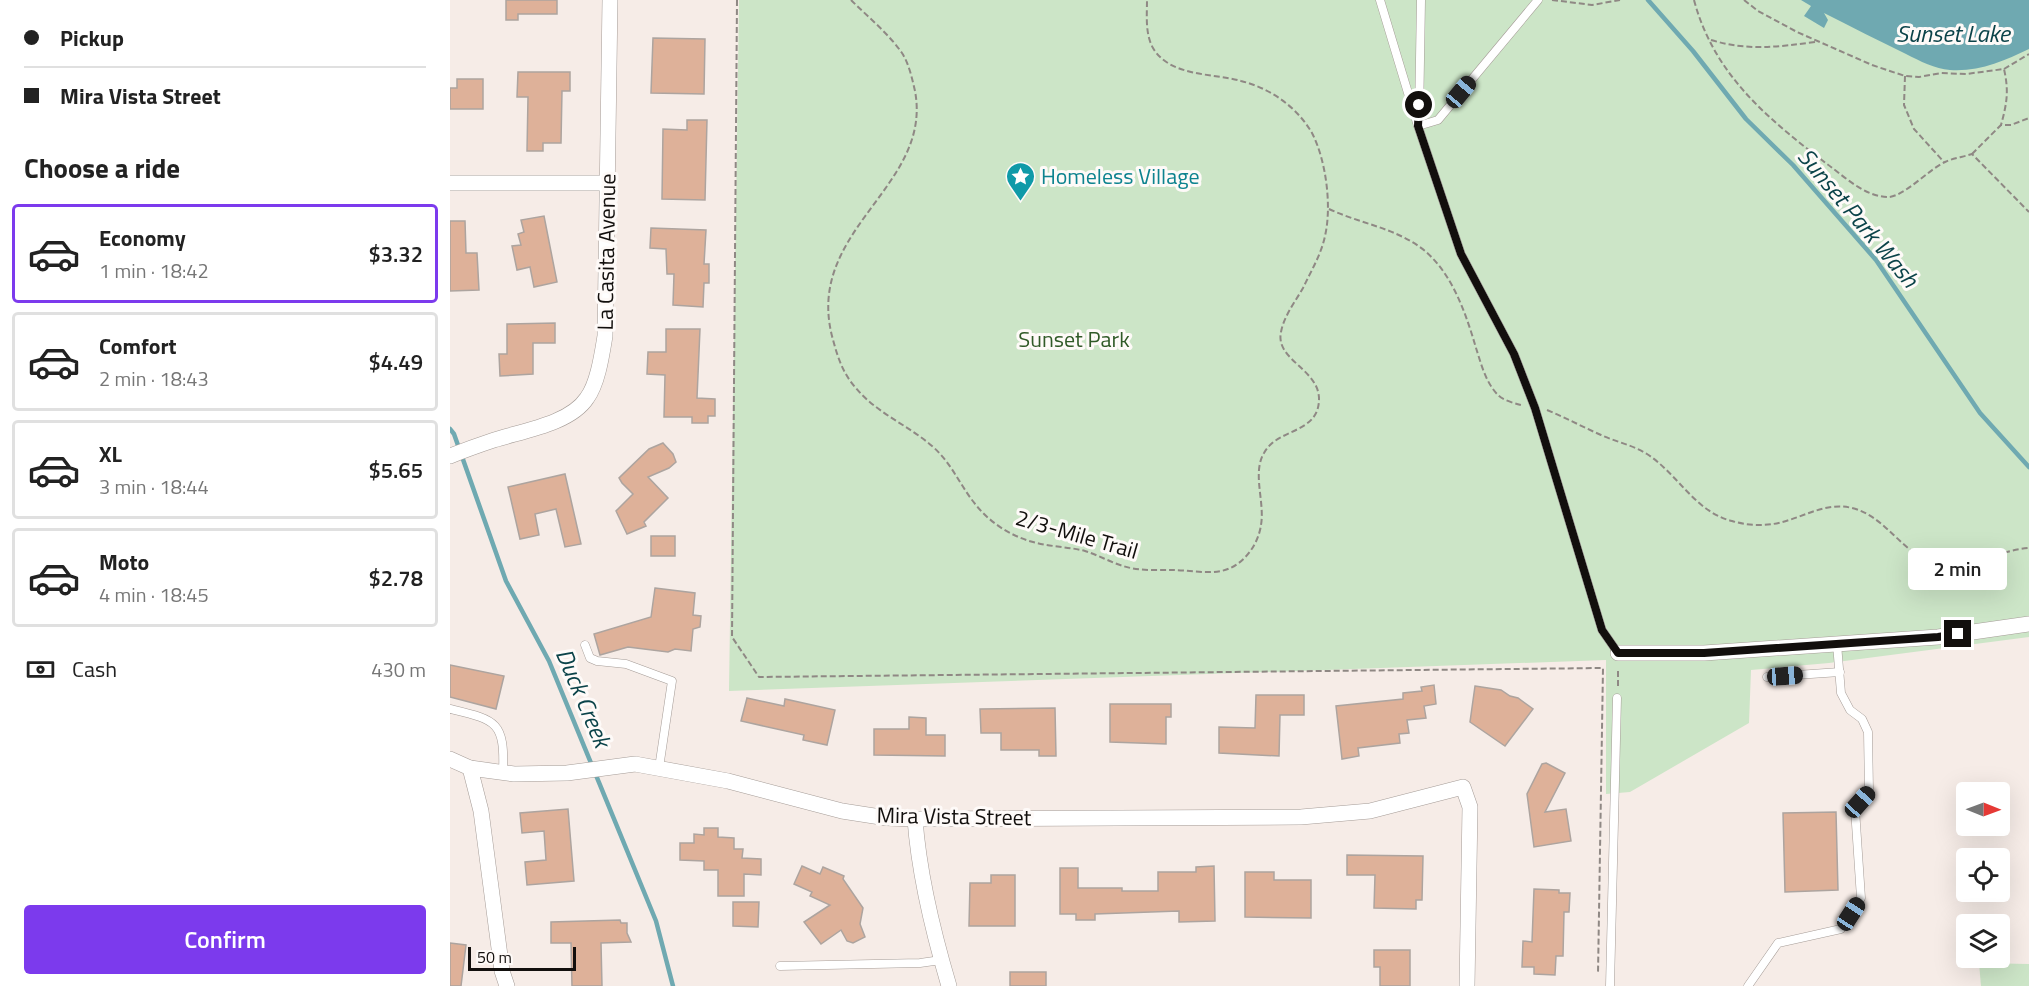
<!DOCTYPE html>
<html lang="en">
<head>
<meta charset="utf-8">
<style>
	body { margin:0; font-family:"Titillium Web",sans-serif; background:#f2f2f2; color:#222; height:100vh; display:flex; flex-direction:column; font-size:22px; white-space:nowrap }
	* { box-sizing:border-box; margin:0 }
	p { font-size:20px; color:#767676 }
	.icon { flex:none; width:33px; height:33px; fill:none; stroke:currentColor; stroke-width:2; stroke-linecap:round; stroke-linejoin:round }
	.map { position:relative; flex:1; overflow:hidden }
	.sheet { display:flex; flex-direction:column; background:#fff; width:450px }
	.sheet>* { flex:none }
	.top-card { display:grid; align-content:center; height:132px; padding:0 24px; background:#fff }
	.needle { width:39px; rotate:91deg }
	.fabs { position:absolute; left:1506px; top:782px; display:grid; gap:12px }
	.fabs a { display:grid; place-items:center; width:54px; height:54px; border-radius:6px; background:#fff; box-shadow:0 6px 24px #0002; font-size:30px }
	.scale { position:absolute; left:18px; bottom:15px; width:108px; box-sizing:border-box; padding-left:6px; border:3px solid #120f0d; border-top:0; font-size:16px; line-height:21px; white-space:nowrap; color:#120f0d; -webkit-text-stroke:4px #fefaf8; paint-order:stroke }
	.end { position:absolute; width:27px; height:27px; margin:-14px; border:8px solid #120f0d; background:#fff; box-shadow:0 0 0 3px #fff }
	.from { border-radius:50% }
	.bubble { position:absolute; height:42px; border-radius:6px; background:#fff; box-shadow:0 6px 24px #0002; font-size:20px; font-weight:600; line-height:42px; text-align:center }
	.car { position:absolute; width:18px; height:36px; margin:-18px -9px; border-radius:8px; box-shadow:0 0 4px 2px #0007; background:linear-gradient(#222 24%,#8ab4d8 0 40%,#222 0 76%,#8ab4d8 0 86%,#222 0) }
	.top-card b { display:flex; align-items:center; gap:21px; height:57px; font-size:22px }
	.top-card b+b { border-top:2px solid #e0e0e0 }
	.top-card i { width:15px; height:15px; background:#222 }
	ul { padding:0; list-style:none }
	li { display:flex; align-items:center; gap:18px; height:99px; margin:0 12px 9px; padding:0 12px; border:3px solid #e0e0e0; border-radius:6px }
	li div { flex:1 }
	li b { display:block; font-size:22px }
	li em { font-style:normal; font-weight:600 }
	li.active { border-color:#7c3aed }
	li>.icon { width:54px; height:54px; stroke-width:1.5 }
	h2 { padding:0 24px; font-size:27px; line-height:72px }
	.pay { display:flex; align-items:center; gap:15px; height:66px; padding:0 24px; font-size:22px }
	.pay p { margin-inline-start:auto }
	.action { display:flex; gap:12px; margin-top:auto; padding:12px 24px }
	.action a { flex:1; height:69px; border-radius:6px; background:#7c3aed; color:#fff; font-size:24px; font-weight:600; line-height:69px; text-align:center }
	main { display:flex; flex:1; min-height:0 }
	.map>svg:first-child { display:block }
</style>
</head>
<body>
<main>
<section class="sheet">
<div class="top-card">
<b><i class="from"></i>Pickup</b>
<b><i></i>Mira Vista Street</b>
</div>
<h2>Choose a ride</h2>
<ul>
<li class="active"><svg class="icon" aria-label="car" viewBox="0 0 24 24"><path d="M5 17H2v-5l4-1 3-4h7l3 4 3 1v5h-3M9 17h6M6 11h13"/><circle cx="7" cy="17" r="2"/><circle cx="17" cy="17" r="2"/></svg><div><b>Economy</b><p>1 min · 18:42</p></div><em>$3.32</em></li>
<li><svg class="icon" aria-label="car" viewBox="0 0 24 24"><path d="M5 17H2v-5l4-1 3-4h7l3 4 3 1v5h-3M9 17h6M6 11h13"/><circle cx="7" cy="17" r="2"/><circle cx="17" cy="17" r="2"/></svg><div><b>Comfort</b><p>2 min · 18:43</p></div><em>$4.49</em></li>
<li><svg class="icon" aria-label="car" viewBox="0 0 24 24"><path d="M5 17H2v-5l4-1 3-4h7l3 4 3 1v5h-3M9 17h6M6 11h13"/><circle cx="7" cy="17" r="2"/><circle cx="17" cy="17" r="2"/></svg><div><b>XL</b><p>3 min · 18:44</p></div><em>$5.65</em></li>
<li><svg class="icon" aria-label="car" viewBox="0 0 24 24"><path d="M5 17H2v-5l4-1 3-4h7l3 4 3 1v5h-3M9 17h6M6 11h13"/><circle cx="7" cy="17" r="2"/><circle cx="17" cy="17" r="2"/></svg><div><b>Moto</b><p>4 min · 18:45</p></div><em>$2.78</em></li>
</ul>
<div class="pay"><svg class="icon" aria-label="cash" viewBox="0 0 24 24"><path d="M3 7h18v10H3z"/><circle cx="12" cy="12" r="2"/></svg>Cash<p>430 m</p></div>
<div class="action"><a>Confirm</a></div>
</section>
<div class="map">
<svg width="1579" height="986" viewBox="0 0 1579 986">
	<rect width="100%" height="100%" fill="#f6ece7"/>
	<!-- green -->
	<g fill="#cce5c7">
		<path d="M 289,0 L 1579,0 L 1579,637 L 1379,663 L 1301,670 L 1299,723 L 1180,792 L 1156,794 L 1156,660 L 279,691 Z"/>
		<path d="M 1529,963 L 1579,964 L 1579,986 L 1531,986 Z"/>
	</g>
	<!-- water -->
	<path fill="#6fa9b1" d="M 1351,0 L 1579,0 L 1579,49 C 1554,61 1529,72 1500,70 C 1485,69 1470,61 1456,54 C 1429,41 1402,27 1374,13 L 1378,20 L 1374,28 L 1354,16 L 1361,6 Z"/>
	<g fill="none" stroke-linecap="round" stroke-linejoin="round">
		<!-- stream -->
		<g stroke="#6fa9b1" stroke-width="4.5">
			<path d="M 1198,0 L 1243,51 L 1296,119 L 1343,165 L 1426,260 L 1530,413 L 1579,467"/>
			<path d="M 0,429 L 4,434 L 56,581 L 99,661 L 206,921 L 223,986"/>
		</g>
	</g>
	<!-- building -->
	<g fill="#deb199" stroke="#ada49f" stroke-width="1.5">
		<path d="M 56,0 L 107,0 L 107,14 L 68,14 L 68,20 L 56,20 Z"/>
		<path d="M 203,38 L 255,39 L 254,94 L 201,93 Z"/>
		<path d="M 68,72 L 120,72 L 120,91 L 112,91 L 111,143 L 93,143 L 93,151 L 77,151 L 78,97 L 67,97 Z"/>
		<path d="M 7,79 L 33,79 L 33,109 L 0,109 L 0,88 L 7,88 Z"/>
		<path d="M 237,120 L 257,120 L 255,200 L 212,199 L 213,129 L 237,130 Z"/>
		<path d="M 94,216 L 107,282 L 84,287 L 80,267 L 67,270 L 62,246 L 71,245 L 68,234 L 74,232 L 71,220 Z"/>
		<path d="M 0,221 L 15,221 L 16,253 L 27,253 L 29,290 L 0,291 Z"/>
		<path d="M 201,228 L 256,230 L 254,264 L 259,264 L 259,283 L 254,283 L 253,307 L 223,305 L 224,274 L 217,274 L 216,249 L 200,248 Z"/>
		<path d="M 105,323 L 105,343 L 83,343 L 83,374 L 50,376 L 49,354 L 57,354 L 57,324 Z"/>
		<path d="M 216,329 L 250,329 L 247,398 L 265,399 L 265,416 L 258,416 L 258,423 L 242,423 L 242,417 L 214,417 L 215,375 L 197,374 L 198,352 L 216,352 Z"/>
		<path d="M 213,443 L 223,454 L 226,462 L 219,468 L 198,477 L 218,498 L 194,522 L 196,526 L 177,534 L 166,511 L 183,494 L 172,483 L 169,478 L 199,449 Z"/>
		<path d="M 115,474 L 131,544 L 115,547 L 106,509 L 85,514 L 89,535 L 70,539 L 58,487 Z"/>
		<rect x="201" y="536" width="24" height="20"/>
		<path d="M 205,588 L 245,593 L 243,615 L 251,616 L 250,627 L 243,629 L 241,651 L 225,649 L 218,652 L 178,647 L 150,655 L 144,634 L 201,617 Z"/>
		<path d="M 0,665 L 54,676 L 46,709 L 0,697 Z"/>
		<path d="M 984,685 L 986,704 L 974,706 L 976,718 L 957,720 L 959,733 L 949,734 L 950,743 L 908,748 L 909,756 L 892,759 L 886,706 L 953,699 L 953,693 L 972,691 L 971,687 Z"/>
		<path d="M 1025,686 L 1051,690 L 1060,696 L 1068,698 L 1083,709 L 1055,746 L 1020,722 Z"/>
		<path d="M 806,695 L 854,695 L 854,715 L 830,715 L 829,756 L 769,753 L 769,727 L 805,728 Z"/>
		<path d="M 297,698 L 334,706 L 335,699 L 385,710 L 377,745 L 353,740 L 354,735 L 291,721 Z"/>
		<path d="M 660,704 L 721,704 L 721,717 L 716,717 L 716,744 L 660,742 Z"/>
		<path d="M 605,708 L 606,756 L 589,756 L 589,750 L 551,750 L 551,733 L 531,733 L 530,709 Z"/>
		<path d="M 459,717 L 476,718 L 476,735 L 495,735 L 495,756 L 424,755 L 424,729 L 459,729 Z"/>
		<path d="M 1096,763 L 1115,773 L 1095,812 L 1116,809 L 1121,841 L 1084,847 L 1077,794 L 1092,764 Z"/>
		<path d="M 118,809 L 124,881 L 77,885 L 75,862 L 96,860 L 94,831 L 72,833 L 70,813 Z"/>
		<path d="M 1386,812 L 1388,890 L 1335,892 L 1333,813 Z"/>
		<path d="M 254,828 L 268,828 L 268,837 L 284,838 L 284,849 L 293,849 L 292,858 L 311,859 L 311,875 L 294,874 L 294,896 L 268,896 L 268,870 L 254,870 L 254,861 L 230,860 L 230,843 L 244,843 L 244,834 L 254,835 Z"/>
		<path d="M 897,855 L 973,856 L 972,900 L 966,900 L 966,909 L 924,908 L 925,875 L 897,875 Z"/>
		<path d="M 352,866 L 370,874 L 373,867 L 394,876 L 393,879 L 413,908 L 410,924 L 415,937 L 403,943 L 397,941 L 391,930 L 371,944 L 354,922 L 380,905 L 360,896 L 362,892 L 344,884 Z"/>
		<path d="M 764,866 L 765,921 L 729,922 L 729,911 L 645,914 L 645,920 L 626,920 L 626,914 L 610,914 L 610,868 L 628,868 L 628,888 L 672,888 L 672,891 L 708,891 L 708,872 L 746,872 L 746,867 Z"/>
		<path d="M 795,872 L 824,872 L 824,880 L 861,880 L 861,918 L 795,917 Z"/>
		<path d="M 541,875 L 565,875 L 565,926 L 519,926 L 520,883 L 541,883 Z"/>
		<path d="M 1084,889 L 1109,890 L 1109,893 L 1120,893 L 1119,912 L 1114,912 L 1113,956 L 1106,956 L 1105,975 L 1084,974 L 1084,967 L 1072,967 L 1073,941 L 1082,942 Z"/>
		<path d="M 283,902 L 309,902 L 308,927 L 283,926 Z"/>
		<path d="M 170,920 L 171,923 L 177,923 L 177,933 L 181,942 L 151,943 L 152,986 L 122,986 L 121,943 L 101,943 L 101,922 Z"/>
		<path d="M 0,943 L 16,945 L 11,986 L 0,986 Z"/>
		<path d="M 924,950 L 960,950 L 960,986 L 930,986 L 930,967 L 924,967 Z"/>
		<rect x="560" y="972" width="36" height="14"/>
	</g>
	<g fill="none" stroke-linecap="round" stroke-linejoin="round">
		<defs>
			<g id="lane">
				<path d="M 930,0 L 968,126 L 1011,254 L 1064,354 L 1085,408 L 1152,630 L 1168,653"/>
				<path d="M 969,118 L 971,0"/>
				<path d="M 968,126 L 988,120 L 1088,0"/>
				<path d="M 135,645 L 140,658 L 147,661 L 176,664 L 222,681 L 209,768"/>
				<path d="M 1317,677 L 1390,672"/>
				<path d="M 0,709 C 46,720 55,721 53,772"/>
				<path d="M 330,966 L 470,963 L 491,960"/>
				<path d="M 1160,986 L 1167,698"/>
				<path d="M 1298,986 L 1328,943 L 1391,929 L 1411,898 L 1405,809 L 1419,791 L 1418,732 L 1412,719 L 1400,710 L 1391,693 L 1387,644"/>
			</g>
			<g id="street">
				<path d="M 0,183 L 158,183"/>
				<path d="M 0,456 C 15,450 29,445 44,440 C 72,431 120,424 137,398 C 148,383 152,354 155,336 L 160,0"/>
				<path d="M 1168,653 L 1254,653 L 1488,637 L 1579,624"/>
				<path d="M 0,759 L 20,768 L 64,774 L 117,773 L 185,764 L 278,781 L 392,811 L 437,818 L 465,819 L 851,817 L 920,811 L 1013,787 L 1020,807 L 1017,986"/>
				<path d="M 20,768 L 31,811 L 52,971 L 57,986"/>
				<path d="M 465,819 C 469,875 483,932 499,986"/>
			</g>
		</defs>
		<!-- lane casing -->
		<use href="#lane" stroke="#a59c97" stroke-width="9"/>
		<!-- street casing -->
		<use href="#street" stroke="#a59c97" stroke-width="16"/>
		<!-- path -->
		<g stroke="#8f8884" stroke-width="2" stroke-dasharray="6 3" stroke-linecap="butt">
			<path d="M 287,0 L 282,637 L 309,677 L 1153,668 L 1148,974"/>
			<path d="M 401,0 C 418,17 438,33 452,53 C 459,64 462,78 465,91 C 483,187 355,229 382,336 C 387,355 392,372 405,387 C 426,413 458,425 482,446 C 502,463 510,486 526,505 C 541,524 564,538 587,543 C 603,547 620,547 635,551 C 648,555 660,562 673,566 C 688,571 706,570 722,570 C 737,570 755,574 771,571 C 792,567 808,546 811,525 C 815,502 802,473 814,453 C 827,428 869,434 869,399 C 869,369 825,360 831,332 C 834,316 845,302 853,288 C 861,271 871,255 875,236 C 882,206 876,160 862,133 C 847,107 820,88 791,81 C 763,73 720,77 703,48 C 695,34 697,15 697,0"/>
			<path d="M 1102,0 L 1142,5 L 1170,0"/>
			<path d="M 1244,0 C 1264,75 1318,119 1377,164 C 1395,177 1414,196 1437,197 C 1453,198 1479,169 1495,162 C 1503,158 1513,157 1522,154 L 1579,212"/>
			<path d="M 1294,0 L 1308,11 L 1347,32 L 1422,65 L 1455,76 L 1469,77 L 1491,73 L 1516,74 L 1554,69 C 1559,91 1557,103 1551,125"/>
			<path d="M 1261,40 C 1298,51 1327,47 1365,42"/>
			<path d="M 1554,69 L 1579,54"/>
			<path d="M 1455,76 L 1454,105 L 1464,129 L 1494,162"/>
			<path d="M 1522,154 L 1551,125 L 1561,125 L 1579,118"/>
			<path d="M 879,209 C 911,224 947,228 975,251 C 1003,275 1016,314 1026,348 C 1031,363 1035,381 1047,394 C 1052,400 1063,403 1071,405"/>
			<path d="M 1097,410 C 1116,418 1133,427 1151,435 C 1166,442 1183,445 1197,454 C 1228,474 1245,512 1282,521 C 1295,525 1310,526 1323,524 C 1350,520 1374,501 1402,508 C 1436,516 1452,554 1485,563 C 1513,570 1550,550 1579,548"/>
			<path d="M 1168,686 L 1168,668"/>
		</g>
		<!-- lane -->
		<use href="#lane" stroke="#fff" stroke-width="8"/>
		<!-- street -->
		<use href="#street" stroke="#fff" stroke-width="15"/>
	</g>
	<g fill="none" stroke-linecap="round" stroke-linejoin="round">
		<!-- route -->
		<path stroke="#120f0d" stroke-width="8" d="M 969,105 L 968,126 L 1011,254 L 1064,354 L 1085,408 L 1152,630 L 1168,653 L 1254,653 L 1488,637 L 1508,634"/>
	</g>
	<!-- icons -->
	<defs>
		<symbol id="sight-pin" viewBox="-11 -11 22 30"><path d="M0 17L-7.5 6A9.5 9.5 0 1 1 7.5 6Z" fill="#0f9aa8" stroke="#fefaf8"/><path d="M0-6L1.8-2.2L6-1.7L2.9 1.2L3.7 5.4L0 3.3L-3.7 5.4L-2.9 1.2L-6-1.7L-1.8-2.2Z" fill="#fff"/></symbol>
	</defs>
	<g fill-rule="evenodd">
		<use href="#sight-pin" x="554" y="160" width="33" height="45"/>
	</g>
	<g text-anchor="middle" stroke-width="6" stroke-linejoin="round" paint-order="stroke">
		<!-- culture labels -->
		<g font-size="22" fill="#0d838f" stroke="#fefaf8" text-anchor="start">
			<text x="591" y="184">Homeless Village</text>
		</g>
		<!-- street labels -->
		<g font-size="22" fill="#120f0d" stroke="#fefaf8">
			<text transform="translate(156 252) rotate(-89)" y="8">La Casita Avenue</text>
			<text transform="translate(627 534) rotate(16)" y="8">2/3-Mile Trail</text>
			<text transform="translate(504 816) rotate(1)" y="8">Mira Vista Street</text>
		</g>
		<!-- park labels -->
		<g font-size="22" fill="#305a27" stroke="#fefaf8">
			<text x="624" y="347">Sunset Park</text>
		</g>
		<!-- water labels -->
		<g font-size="24" font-style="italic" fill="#0b4349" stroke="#fefaf8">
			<text x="1503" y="42">Sunset Lake</text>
			<text transform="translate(1408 218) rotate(50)" y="8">Sunset Park Wash</text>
			<text transform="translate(133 698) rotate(67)" y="8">Duck Creek</text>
		</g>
	</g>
</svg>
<div class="fabs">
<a><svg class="needle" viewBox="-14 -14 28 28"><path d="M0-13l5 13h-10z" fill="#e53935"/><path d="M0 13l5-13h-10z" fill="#767676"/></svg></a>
<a><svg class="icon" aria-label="locate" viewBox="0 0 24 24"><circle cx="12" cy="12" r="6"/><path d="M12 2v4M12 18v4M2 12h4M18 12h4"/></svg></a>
<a><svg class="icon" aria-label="layers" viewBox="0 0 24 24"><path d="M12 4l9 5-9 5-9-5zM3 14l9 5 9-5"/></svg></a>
</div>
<div class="scale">50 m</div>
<i class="end from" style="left:969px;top:105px"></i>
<i class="end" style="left:1508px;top:634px"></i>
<div class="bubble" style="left:1458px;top:548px;width:99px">2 min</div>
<i class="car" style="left:1011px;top:92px;rotate:40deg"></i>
<i class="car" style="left:1335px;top:676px;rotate:86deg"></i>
<i class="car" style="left:1410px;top:802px;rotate:42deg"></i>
<i class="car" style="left:1401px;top:914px;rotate:33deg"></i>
</div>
</main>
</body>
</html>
